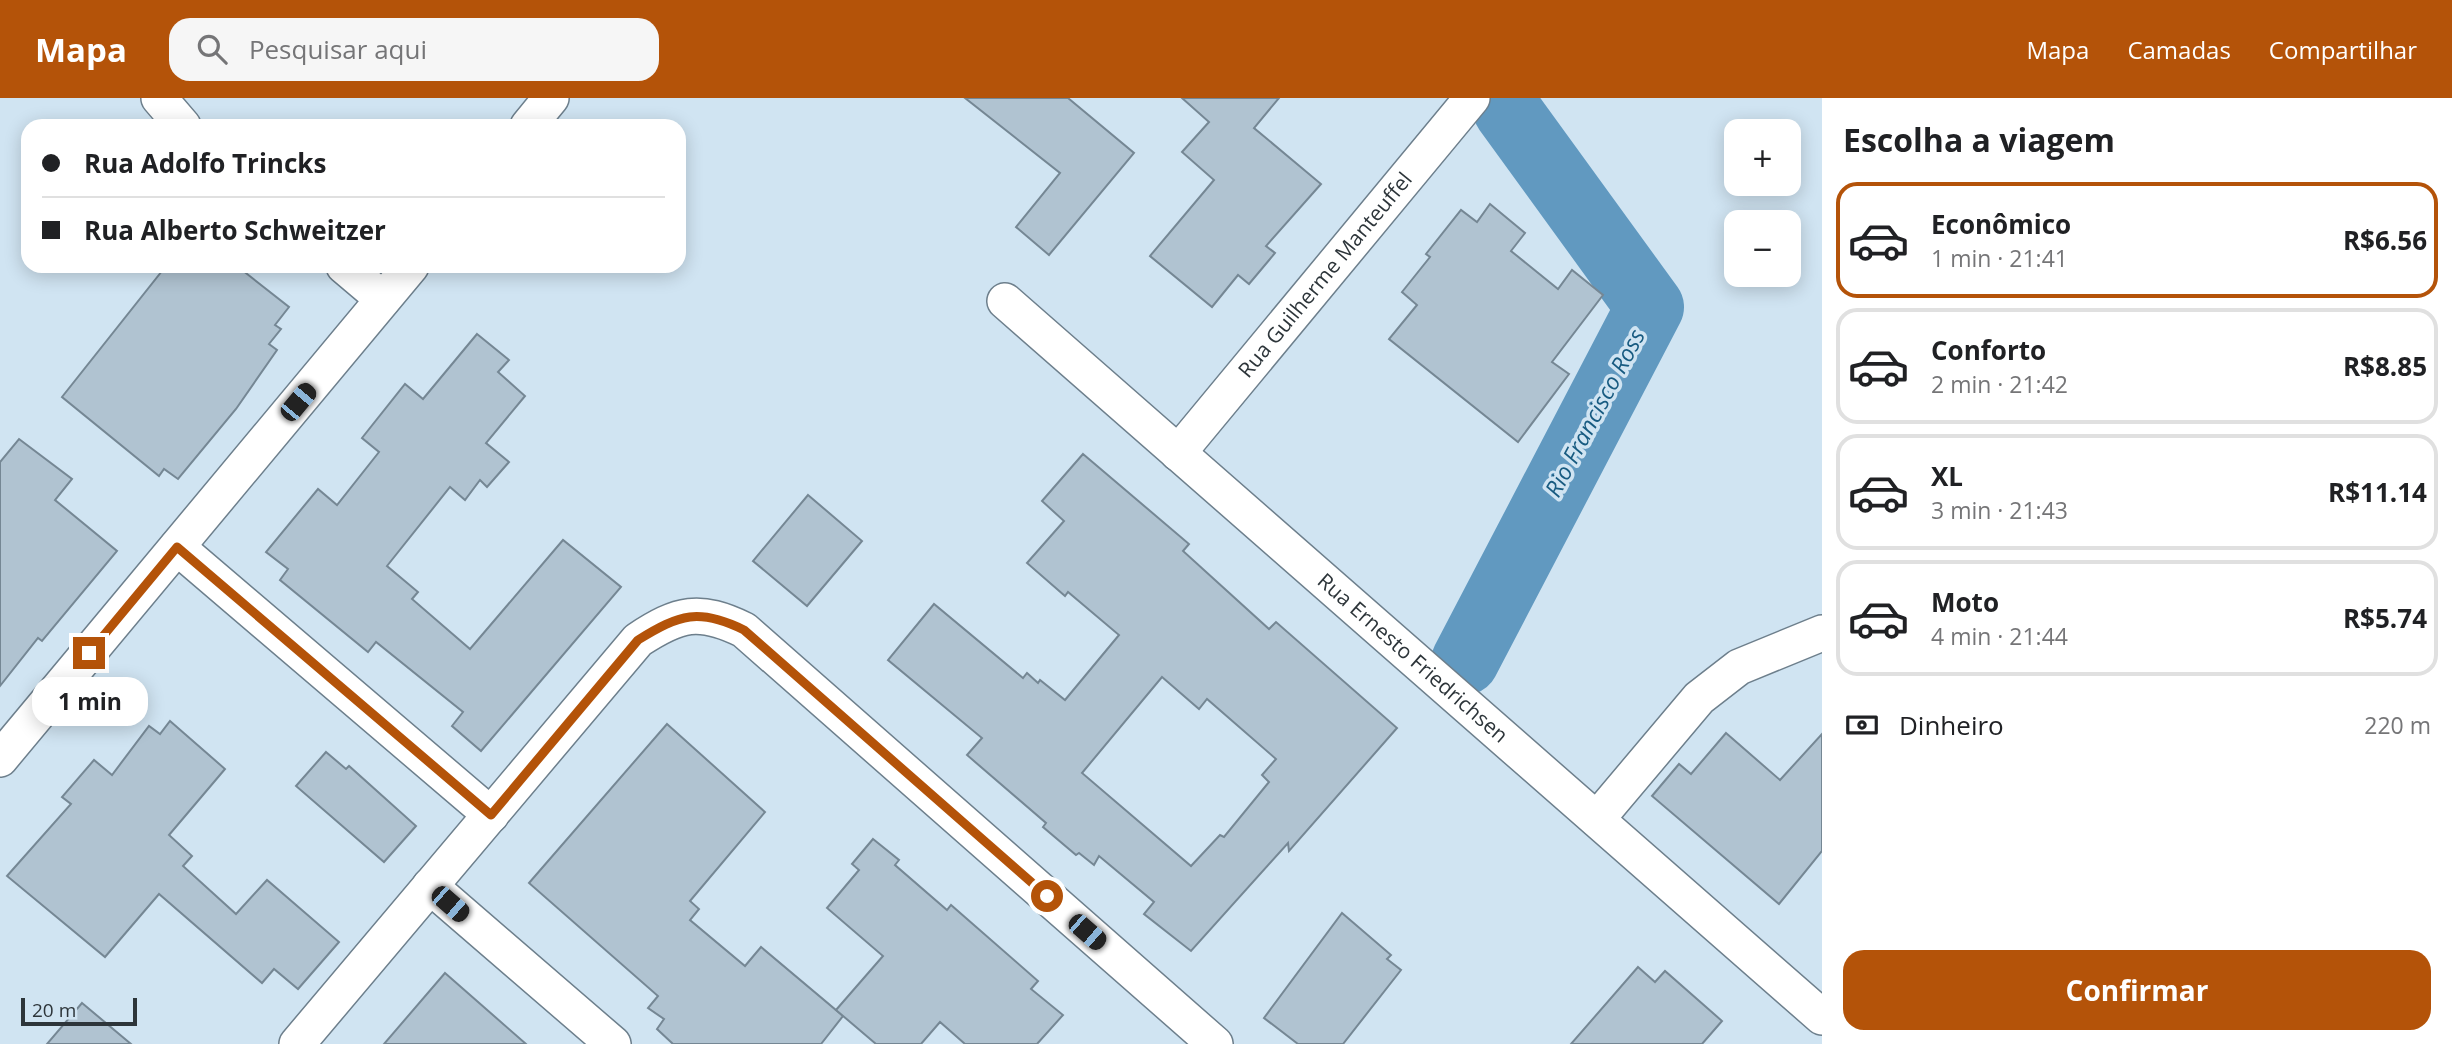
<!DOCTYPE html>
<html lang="pt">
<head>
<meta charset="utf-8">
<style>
	body { margin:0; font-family:"Open Sans",sans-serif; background:#f6f6f6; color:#202124; height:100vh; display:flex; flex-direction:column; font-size:26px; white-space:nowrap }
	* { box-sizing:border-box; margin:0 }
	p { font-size:23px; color:#757577 }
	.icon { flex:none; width:38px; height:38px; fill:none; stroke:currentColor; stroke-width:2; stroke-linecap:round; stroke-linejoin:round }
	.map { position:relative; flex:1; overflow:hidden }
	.side { display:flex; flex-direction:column; background:#fff; width:630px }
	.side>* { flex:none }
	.hud { position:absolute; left:21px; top:21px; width:665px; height:154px; border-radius:21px; box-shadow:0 4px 18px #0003; display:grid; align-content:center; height:154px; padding:0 21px; background:#fff }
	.buttons { position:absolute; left:1724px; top:21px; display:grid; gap:14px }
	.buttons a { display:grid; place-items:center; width:77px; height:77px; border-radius:14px; background:#fff; box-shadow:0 4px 18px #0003; font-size:35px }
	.scale { position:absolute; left:21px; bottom:18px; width:116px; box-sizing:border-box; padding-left:7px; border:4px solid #2d353a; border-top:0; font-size:19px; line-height:24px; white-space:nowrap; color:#2d353a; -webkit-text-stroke:5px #d0e4f2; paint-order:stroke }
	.end { position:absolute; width:32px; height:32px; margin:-16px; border:9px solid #b45309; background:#fff; box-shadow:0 0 0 4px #fff }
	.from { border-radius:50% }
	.bubble { position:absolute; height:49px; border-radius:21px; background:#fff; box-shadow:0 4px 18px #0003; font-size:23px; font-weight:700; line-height:49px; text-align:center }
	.car { position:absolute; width:21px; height:42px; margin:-21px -10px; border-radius:9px; box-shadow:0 0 5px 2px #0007; background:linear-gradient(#222 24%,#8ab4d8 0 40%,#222 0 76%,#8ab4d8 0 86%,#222 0) }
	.hud b { display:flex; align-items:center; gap:24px; height:66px; font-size:26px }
	.hud b+b { border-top:2px solid #e0e0e0 }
	.hud i { width:18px; height:18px; background:#202124 }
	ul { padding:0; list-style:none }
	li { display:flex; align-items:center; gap:21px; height:116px; margin:0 14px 10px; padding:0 7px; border:4px solid #e0e0e0; border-radius:21px }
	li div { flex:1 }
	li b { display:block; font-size:26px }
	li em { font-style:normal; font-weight:700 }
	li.active { border-color:#b45309 }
	li>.icon { width:63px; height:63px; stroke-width:1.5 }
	h2 { padding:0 21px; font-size:32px; line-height:84px }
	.pay { display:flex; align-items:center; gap:18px; height:77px; padding:0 21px; font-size:26px }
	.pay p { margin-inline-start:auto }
	.cta { display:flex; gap:14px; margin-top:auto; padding:14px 21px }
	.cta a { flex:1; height:80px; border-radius:21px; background:#b45309; color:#fff; font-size:28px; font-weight:700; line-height:80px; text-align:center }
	header { display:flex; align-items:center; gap:42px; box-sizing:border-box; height:98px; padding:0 35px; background:#b45309; color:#fff }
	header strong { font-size:33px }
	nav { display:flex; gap:38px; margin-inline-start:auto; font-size:24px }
	.search { width:490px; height:63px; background:#f6f6f6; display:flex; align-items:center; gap:18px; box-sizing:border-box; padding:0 24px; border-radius:21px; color:#757577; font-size:26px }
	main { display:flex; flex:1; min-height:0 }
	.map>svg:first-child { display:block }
</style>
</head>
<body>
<header>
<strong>Mapa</strong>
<div class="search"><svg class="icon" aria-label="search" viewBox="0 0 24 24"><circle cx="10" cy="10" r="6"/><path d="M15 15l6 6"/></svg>Pesquisar aqui</div>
<nav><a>Mapa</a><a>Camadas</a><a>Compartilhar</a></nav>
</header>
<main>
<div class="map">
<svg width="1822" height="946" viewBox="0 0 1822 946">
	<rect width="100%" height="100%" fill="#d0e4f2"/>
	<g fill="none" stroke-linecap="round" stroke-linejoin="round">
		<!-- river -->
		<path stroke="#6199c0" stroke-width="68" d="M 1465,563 L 1650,209 L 1507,12"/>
	</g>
	<!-- building -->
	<g fill="#b0c3d1" stroke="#758794" stroke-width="2" fill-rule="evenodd">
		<path d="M 965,0 L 1068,0 L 1134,55 L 1049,157 L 1016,129 L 1060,75 Z"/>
		<path d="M 1182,0 L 1279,0 L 1254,30 L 1321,86 L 1266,148 L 1275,155 L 1249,186 L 1238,177 L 1212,209 L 1150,158 L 1214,82 L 1182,54 L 1209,24 Z"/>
		<path d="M 1490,106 L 1525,135 L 1511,153 L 1558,191 L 1572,172 L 1603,197 L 1552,264 L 1569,276 L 1518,344 L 1389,241 L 1417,207 L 1402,194 L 1430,159 L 1426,156 L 1461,112 L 1477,124 Z"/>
		<path d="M 166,168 L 237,168 L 289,209 L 275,227 L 281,231 L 269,246 L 277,252 L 236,311 L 178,381 L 164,371 L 159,378 L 62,299 Z"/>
		<path d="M 477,236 L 509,262 L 498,274 L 525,298 L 486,345 L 509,364 L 487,389 L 480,382 L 465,402 L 450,389 L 387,468 L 418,494 L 412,501 L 470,551 L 563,442 L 621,489 L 481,653 L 452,628 L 463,614 L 376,544 L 368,554 L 280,482 L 288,471 L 266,454 L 318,391 L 337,407 L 379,354 L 362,340 L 405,286 L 423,301 Z"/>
		<path d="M 19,341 L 72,381 L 55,402 L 117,453 L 42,543 L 38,540 L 0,588 L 0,364 Z"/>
		<path d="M 1083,356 L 1189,446 L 1183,453 L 1269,531 L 1276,524 L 1397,630 L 1289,753 L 1288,745 L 1191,853 L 1144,816 L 1154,804 L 1099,758 L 1094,767 L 1079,755 L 1076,757 L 1043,729 L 1046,725 L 967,657 L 982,640 L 888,562 L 934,506 L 1023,580 L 1027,575 L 1038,585 L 1040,582 L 1065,602 L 1119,537 L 1068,494 L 1065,498 L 1027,465 L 1064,423 L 1042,403 ZM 1162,579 L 1199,611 L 1207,601 L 1276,661 L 1262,677 L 1269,684 L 1224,739 L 1220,737 L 1191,768 L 1082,675 Z"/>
		<path d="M 808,397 L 862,443 L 807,508 L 753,463 Z"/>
		<path d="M 170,623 L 225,671 L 169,737 L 192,758 L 183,768 L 236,816 L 267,782 L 339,844 L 298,891 L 274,871 L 262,885 L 159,796 L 105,859 L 7,778 L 71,706 L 62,699 L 94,662 L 112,677 L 149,628 L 160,636 Z"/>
		<path d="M 667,626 L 765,714 L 690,803 L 699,811 L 690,822 L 745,868 L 761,849 L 843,918 L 821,946 L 673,946 L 657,931 L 664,921 L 648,910 L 658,898 L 529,785 Z"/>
		<path d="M 1726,635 L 1780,682 L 1822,636 L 1822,753 L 1779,806 L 1652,698 L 1679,666 L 1691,676 Z"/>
		<path d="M 326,654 L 346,671 L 349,668 L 416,728 L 384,764 L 296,688 Z"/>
		<path d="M 873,741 L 899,762 L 895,767 L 947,812 L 951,807 L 1038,883 L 1031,891 L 1063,917 L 1037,946 L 965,946 L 940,924 L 921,946 L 876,946 L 836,912 L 883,858 L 827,810 L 859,772 L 852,766 Z"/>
		<path d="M 1342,815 L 1391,857 L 1387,861 L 1401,872 L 1343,946 L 1298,946 L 1264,920 Z"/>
		<path d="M 1638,869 L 1655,884 L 1665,873 L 1722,923 L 1702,946 L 1571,946 Z"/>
		<path d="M 445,875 L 526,946 L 384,946 Z"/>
		<path d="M 82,905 L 131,946 L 47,946 Z"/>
	</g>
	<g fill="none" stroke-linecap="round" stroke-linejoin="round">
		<defs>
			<g id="street">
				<path d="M 159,0 L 183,28"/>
				<path d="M 528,28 L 551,0"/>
				<path d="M 344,168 L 383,201"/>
				<path id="s1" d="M 1005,203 L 1822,919"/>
				<path id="s2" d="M 1178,355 L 1472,0"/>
				<path d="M 177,449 L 491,717"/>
				<path d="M 0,661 L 411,168"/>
				<path d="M 1597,721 L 1699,600 L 1739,569 L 1822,535"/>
				<path d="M 430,788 L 613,946"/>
				<path d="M 297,946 L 638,542 C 679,515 699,510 744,532 L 1215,946"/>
			</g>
		</defs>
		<!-- street casing -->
		<use href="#street" stroke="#6d7f8c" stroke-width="38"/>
		<!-- street -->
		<use href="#street" stroke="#fff" stroke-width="35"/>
	</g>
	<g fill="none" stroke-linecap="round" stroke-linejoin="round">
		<!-- route -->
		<path stroke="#b45309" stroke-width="9" d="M 89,555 L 177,449 L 491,717 L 638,542 C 680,516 699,510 744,532 L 1047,798"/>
	</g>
	<g text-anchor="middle" stroke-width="7" stroke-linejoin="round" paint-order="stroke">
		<!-- street labels -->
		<g font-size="21" fill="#2d353a" stroke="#d0e4f2">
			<text dy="7" stroke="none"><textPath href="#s2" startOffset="231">Rua Guilherme Manteuffel</textPath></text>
			<text dy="7" stroke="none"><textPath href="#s1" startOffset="542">Rua Ernesto Friedrichsen</textPath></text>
		</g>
		<!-- water labels -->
		<g font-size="23" font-style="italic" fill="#185b81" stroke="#d0e4f2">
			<text transform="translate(1595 315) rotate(-62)" y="8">Rio Francisco Ross</text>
		</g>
	</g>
</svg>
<div class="buttons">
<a>+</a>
<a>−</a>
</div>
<div class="scale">20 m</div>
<i class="end from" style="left:1047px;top:798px"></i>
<i class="end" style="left:89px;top:555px"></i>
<div class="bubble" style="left:32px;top:579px;width:116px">1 min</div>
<i class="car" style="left:298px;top:304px;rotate:40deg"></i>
<i class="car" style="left:450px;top:806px;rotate:131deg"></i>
<i class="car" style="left:1087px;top:834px;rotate:131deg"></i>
<div class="hud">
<b><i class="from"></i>Rua Adolfo Trincks</b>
<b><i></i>Rua Alberto Schweitzer</b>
</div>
</div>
<section class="side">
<h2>Escolha a viagem</h2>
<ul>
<li class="active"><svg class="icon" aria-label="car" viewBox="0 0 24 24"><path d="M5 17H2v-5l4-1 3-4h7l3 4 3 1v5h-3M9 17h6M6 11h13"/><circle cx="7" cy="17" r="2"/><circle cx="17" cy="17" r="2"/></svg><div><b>Econômico</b><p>1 min · 21:41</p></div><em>R$6.56</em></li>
<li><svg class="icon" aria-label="car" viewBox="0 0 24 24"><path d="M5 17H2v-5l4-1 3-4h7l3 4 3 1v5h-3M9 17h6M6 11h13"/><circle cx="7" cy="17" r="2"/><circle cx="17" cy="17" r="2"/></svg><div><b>Conforto</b><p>2 min · 21:42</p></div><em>R$8.85</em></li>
<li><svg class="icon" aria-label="car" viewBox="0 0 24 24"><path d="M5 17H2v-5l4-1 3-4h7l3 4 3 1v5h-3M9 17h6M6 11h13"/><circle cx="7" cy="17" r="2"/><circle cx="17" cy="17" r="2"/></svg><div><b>XL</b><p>3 min · 21:43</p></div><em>R$11.14</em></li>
<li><svg class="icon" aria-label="car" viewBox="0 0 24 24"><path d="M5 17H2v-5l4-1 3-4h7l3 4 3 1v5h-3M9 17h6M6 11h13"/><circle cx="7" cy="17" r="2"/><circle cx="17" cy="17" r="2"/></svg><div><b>Moto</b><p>4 min · 21:44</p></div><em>R$5.74</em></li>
</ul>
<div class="pay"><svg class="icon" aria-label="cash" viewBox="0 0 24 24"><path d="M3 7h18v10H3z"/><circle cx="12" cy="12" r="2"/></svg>Dinheiro<p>220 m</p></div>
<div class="cta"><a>Confirmar</a></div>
</section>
</main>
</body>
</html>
